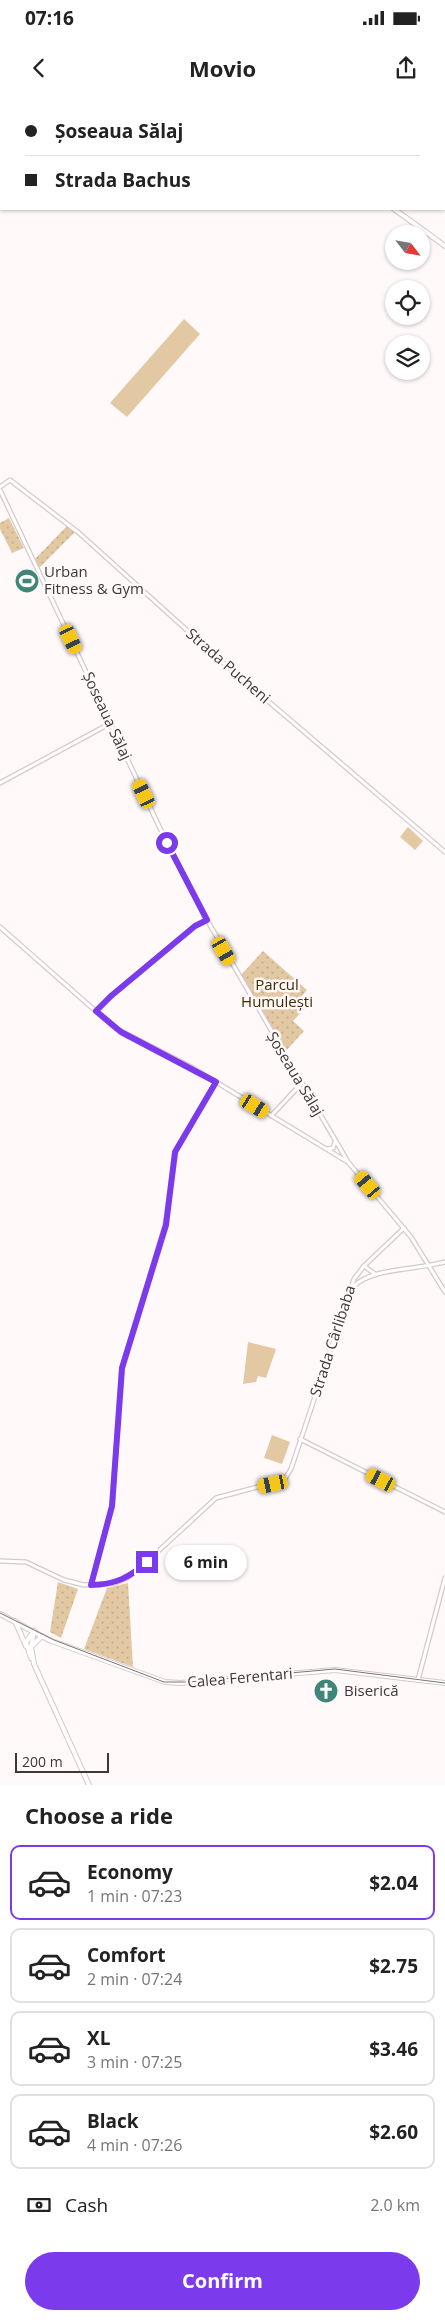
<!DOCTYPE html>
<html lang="en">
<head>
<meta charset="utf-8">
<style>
	body { margin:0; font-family:"Open Sans",sans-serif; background:#f2f2f2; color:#222; height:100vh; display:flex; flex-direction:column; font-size:19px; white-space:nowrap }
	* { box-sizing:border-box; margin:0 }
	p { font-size:16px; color:#767676 }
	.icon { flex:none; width:28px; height:28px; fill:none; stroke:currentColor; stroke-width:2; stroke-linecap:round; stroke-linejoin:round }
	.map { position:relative; height:1685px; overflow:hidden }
	.details { display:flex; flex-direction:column; background:#fff; flex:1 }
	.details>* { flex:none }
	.top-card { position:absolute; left:0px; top:0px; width:445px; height:110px; box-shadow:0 1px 4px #0004; display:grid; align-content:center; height:110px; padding:0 25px; background:#fff }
	.needle { width:32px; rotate:121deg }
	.buttons { position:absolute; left:385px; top:125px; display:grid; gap:10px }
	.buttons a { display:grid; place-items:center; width:45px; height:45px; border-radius:50%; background:#fff; box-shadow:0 1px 4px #0004; font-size:25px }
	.scale { position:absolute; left:15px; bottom:12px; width:94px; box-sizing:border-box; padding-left:5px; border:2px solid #3e3839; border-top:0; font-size:14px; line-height:18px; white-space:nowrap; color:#3e3839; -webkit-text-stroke:4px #fff9fa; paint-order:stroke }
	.end { position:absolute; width:22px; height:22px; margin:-11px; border:6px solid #7c3aed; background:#fff; box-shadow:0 0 0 2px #fff }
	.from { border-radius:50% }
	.bubble { position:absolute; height:35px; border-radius:18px; background:#fff; box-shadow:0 1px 4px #0004; font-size:16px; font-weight:700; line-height:35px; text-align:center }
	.car { position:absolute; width:15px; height:30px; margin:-15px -8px; border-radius:6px; box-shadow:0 0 4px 1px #0007; background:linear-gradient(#f5c518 24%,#345 0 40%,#f5c518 0 76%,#345 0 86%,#f5c518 0) }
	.top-card b { display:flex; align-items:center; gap:18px; height:48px; font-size:19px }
	.top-card b+b { border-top:1px solid #e0e0e0 }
	.top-card i { width:12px; height:12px; background:#222 }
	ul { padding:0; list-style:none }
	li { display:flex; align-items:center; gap:15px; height:75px; margin:0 10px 8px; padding:0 15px; border:2px solid #e0e0e0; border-radius:10px }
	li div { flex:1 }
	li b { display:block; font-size:19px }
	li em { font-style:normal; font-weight:700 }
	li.selected { border-color:#7c3aed }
	li>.icon { width:45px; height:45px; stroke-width:1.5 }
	h2 { padding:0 25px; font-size:22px; line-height:60px }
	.pay { display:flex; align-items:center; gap:12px; height:55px; padding:0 25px; font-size:19px }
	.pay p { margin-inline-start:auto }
	.button { display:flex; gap:10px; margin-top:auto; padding:10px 25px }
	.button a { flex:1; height:58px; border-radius:30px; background:#7c3aed; color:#fff; font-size:20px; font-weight:700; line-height:58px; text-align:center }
	.status { display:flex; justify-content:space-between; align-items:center; height:35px; padding:0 25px; background:#fff; direction:ltr }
	.status svg { height:14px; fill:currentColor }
	header { display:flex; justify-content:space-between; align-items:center; height:65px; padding:0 25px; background:#fff; font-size:22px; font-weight:700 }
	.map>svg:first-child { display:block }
</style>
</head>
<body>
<div class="status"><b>07:16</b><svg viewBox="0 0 49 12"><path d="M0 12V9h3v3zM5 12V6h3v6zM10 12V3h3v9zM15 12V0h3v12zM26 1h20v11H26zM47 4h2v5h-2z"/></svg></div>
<header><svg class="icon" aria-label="back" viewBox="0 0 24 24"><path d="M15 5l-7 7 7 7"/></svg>Movio<svg class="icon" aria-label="share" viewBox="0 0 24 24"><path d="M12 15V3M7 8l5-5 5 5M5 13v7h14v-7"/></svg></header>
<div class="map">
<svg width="445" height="1685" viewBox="0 0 445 1685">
	<defs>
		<pattern id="park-dots" width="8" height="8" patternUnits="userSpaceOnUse" patternTransform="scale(1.25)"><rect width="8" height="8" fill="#e3c9a3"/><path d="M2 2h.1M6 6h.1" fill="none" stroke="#c4ad8d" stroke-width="1.8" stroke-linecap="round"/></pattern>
	</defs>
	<rect width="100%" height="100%" fill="#fff9fa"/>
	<!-- grass -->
	<g fill="#e3c9a3">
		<path d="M 184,219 L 200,234 L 127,317 L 110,303 Z"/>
		<path d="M 408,727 L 423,741 L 415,750 L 400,737 Z"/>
		<path d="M 248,1242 L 276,1249 L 266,1278 L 258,1276 L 256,1282 L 243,1284 Z"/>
		<path d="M 272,1335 L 290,1342 L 282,1364 L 264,1358 Z"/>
	</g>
	<!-- park -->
	<g fill="url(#park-dots)">
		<path d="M 9,418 L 24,448 L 12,453 L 0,429 L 0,423 Z"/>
		<path d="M 67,426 L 75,432 L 39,468 L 35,459 Z"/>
		<path d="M 263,851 L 307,890 L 298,901 L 305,908 L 293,921 L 304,931 L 285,952 L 241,875 Z"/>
		<path d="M 58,1482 L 78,1489 L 61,1538 L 50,1532 Z"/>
		<path d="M 128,1483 L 133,1567 L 84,1549 L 107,1488 Z"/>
	</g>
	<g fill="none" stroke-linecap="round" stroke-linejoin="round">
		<defs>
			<g id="tertiary">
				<path d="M 431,1 L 432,0"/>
				<path d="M 0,387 L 10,380 L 79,433 L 220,560 L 445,752"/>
				<path d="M 0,390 L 167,743 L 207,820 L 348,1062 L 411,1137 L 445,1192"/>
				<path d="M 0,683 L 111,623"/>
				<path d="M 0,827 L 115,928 L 193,968 L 346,1061"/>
				<path d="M 96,911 L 111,896 L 195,826 L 207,820"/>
				<path d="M 271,1016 L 301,984"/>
				<path d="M 327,1049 L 333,1048 L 335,1042"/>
				<path d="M 364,1166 L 375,1174"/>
				<path d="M 353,1187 C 372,1167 419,1170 445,1162"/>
				<path d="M 300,1339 L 445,1412"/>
				<path d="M 0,1461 L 26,1462 L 64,1480 L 84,1485 L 115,1483 L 127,1478 L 141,1467 L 216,1398 L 284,1380 L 291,1369 L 354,1179 L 364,1166 L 404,1128"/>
				<path d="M 91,1485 L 112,1407 L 122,1268 L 165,1125 L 176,1050 L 216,982"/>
				<path d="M 418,1580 L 445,1478"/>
			</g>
			<g id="secondary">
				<path d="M 247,0 L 249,1"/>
				<path d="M 394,109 L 445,146"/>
				<path d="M 0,1514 L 49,1540 L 165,1582 L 180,1583 L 335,1570 L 445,1583"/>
				<path d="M 15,1521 L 26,1546"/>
				<path d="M 34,1531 L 31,1547 L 34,1564 L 89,1685"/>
				<path d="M 32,1546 L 42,1536"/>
				<path d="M 31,1558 L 26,1542 L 34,1531"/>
			</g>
		</defs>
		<!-- tertiary casing -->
		<use href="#tertiary" stroke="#d7c8ca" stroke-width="5.5"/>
		<!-- secondary casing -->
		<use href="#secondary" stroke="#d7c8ca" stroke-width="6"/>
		<!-- tertiary -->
		<use href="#tertiary" stroke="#fff" stroke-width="3"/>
		<!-- secondary -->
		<use href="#secondary" stroke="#fff" stroke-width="4"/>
		<!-- tram -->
		<path stroke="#7a7475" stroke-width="1" d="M 0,1513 L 54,1540 L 164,1582 L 189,1582 L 335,1569 L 445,1583"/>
	</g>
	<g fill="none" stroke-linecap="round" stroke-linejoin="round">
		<!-- route -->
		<path stroke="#7c3aed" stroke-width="6" d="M 147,1462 C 130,1477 115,1485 91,1485 L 112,1406 L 122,1268 L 166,1125 L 175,1052 L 216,982 L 121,932 L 96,911 L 111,896 L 195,826 L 207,820 L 167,743"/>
	</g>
	<!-- icons -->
	<defs>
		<symbol id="stadium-disc" viewBox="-11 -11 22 22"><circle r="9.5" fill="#418578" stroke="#fff9fa"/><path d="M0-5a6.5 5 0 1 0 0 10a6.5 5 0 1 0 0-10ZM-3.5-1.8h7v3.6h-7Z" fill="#fff"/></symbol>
		<symbol id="church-disc" viewBox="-11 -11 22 22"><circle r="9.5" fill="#418578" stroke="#fff9fa"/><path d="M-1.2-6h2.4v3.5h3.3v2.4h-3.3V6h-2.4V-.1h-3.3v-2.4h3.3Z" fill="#fff"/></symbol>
	</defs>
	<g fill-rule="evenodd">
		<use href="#stadium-disc" x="13" y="467" width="28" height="28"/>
		<use href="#church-disc" x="312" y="1577" width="28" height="28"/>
	</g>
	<g text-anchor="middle" stroke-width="5" stroke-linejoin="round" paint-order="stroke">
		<!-- poi labels -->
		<g font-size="15" fill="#3e3839" stroke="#fff9fa" text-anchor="start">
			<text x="44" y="477">Urban<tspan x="44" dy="17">Fitness &amp; Gym</tspan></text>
			<text x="344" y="1596">Biserică</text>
		</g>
		<!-- street labels -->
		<g font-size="15" fill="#3e3839" stroke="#fff9fa">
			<text transform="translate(228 566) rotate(41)" y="5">Strada Pucheni</text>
			<text transform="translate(107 616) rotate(65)" y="5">Șoseaua Sălaj</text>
			<text transform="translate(295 974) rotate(59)" y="5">Șoseaua Sălaj</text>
			<text transform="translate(333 1241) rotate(-72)" y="5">Strada Cârlibaba</text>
			<text transform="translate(240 1578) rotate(-5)" y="5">Calea Ferentari</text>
		</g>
		<!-- park labels -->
		<g font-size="15" fill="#412a01" stroke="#fff9fa">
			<text x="277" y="890">Parcul<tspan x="277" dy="17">Humulești</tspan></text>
		</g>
	</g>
</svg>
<div class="buttons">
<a><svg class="needle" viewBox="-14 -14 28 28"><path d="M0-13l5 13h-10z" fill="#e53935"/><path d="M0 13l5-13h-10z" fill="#767676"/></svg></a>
<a><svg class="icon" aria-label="locate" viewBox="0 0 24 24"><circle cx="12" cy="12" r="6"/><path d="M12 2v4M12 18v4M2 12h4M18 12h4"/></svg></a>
<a><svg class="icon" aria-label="layers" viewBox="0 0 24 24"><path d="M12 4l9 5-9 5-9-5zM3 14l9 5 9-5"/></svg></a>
</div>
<div class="scale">200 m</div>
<i class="end from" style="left:167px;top:743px"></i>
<i class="end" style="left:147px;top:1462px"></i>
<div class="bubble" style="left:165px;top:1445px;width:82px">6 min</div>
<i class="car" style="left:71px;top:539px;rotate:155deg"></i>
<i class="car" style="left:144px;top:694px;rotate:335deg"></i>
<i class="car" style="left:224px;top:851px;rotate:150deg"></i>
<i class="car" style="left:255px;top:1006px;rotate:121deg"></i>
<i class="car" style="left:368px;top:1085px;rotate:320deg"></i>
<i class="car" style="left:381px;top:1380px;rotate:297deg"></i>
<i class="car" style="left:273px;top:1384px;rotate:258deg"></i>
<div class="top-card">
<b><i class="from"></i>Șoseaua Sălaj</b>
<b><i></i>Strada Bachus</b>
</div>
</div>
<section class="details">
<h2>Choose a ride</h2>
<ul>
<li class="selected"><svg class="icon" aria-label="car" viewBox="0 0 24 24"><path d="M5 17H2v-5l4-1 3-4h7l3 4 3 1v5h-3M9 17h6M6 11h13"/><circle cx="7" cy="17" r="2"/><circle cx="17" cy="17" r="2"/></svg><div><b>Economy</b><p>1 min · 07:23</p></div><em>$2.04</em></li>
<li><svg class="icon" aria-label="car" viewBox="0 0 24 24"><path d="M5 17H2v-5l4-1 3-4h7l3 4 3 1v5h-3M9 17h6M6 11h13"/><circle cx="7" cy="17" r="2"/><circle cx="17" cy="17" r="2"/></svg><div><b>Comfort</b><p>2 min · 07:24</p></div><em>$2.75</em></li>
<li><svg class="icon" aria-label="car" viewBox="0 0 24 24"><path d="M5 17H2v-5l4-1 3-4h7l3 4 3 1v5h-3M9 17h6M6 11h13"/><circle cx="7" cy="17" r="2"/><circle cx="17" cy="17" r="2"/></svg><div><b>XL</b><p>3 min · 07:25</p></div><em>$3.46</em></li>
<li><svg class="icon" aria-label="car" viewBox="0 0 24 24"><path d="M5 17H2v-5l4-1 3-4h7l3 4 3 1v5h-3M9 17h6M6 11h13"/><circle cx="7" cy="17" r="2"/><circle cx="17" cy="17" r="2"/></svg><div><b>Black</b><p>4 min · 07:26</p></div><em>$2.60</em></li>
</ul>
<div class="pay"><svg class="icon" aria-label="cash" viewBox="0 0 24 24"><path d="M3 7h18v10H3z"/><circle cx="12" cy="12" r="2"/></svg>Cash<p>2.0 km</p></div>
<div class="button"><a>Confirm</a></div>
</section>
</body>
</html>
